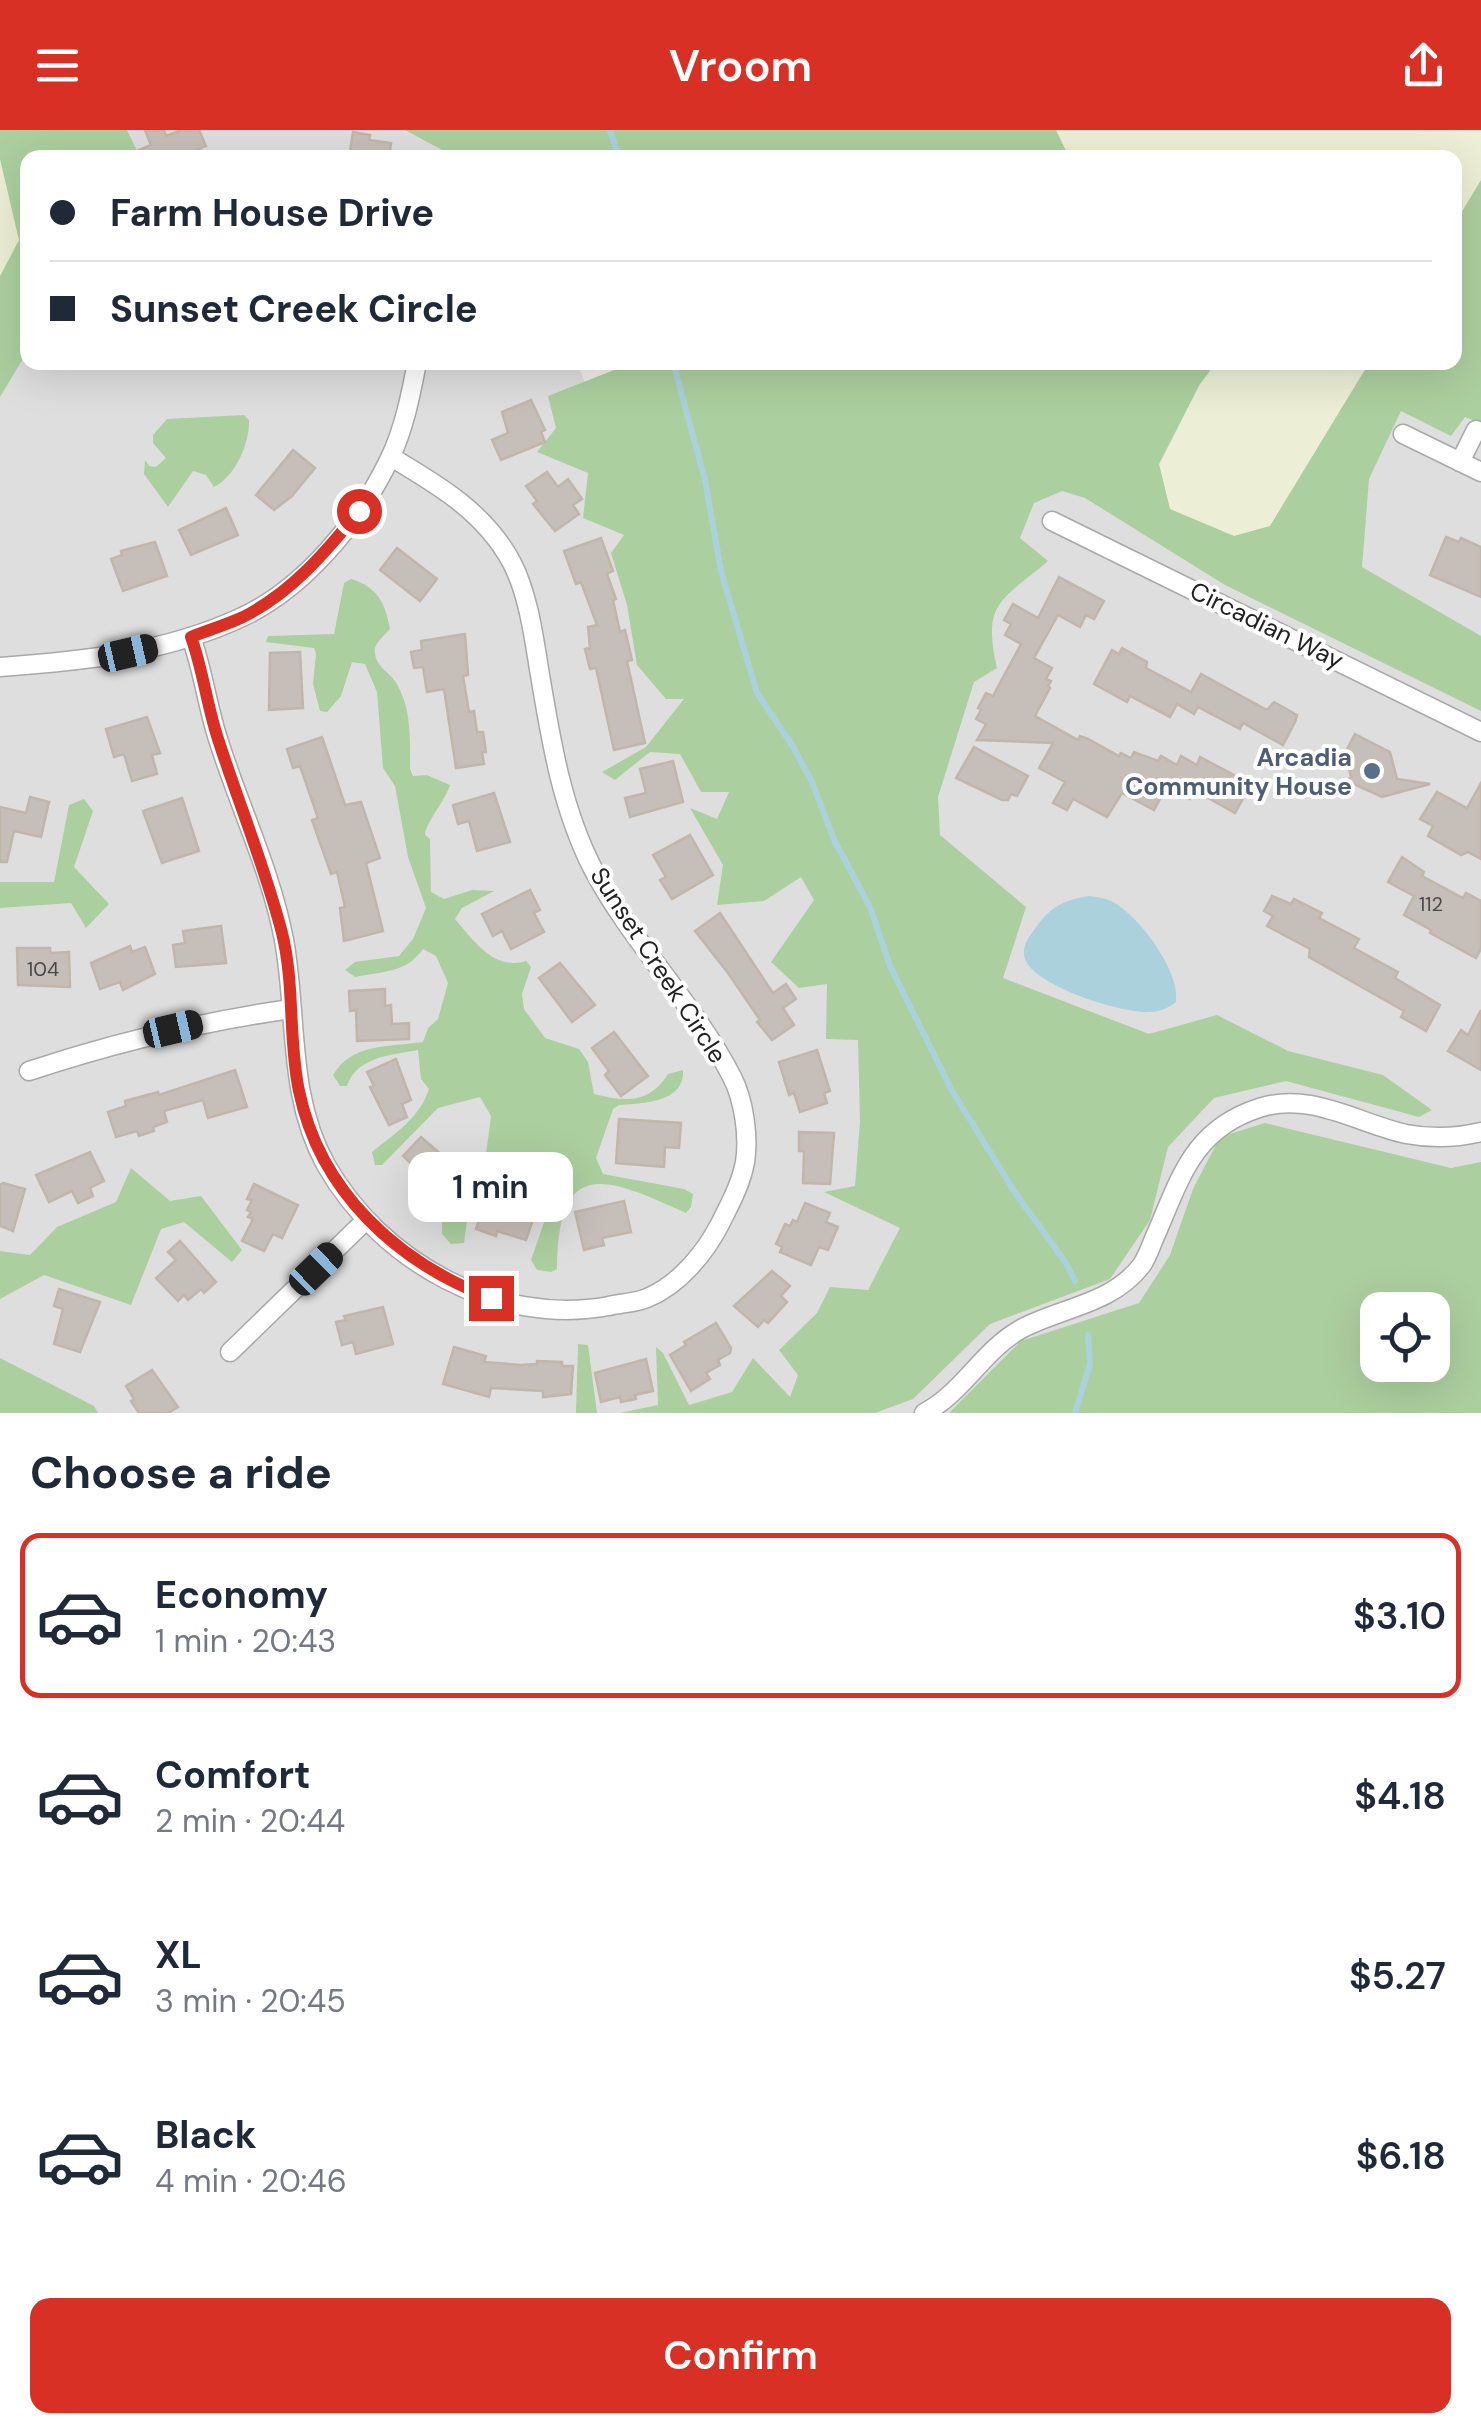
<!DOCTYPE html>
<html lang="en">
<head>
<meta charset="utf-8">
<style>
	body { margin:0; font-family:"DM Sans",sans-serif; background:#f6f6f7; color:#1f2937; height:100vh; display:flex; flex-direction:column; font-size:38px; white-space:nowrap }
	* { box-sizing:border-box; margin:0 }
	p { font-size:32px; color:#747a83 }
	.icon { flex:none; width:55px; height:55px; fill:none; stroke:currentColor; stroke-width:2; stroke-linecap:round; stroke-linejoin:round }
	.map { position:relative; height:1283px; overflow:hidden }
	.side { display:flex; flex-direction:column; background:#fff; flex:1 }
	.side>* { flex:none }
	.guide { position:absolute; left:20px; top:20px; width:1442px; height:220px; border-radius:20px; box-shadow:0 10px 40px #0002; display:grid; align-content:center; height:220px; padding:0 30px; background:#fff }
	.buttons { position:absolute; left:1360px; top:1162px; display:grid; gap:20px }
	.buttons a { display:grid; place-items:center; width:90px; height:90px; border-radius:20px; background:#fff; box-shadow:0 10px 40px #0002; font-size:50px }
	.end { position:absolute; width:45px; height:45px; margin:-22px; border:12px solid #d93025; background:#fff; box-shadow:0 0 0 5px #fff }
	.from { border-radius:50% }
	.bubble { position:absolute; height:70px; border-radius:20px; background:#fff; box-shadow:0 10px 40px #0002; font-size:32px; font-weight:600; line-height:70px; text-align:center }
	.car { position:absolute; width:30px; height:60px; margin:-30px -15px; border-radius:12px; box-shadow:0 0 8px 2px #0007; background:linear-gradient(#222 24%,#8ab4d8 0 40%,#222 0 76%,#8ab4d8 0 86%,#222 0) }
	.guide b { display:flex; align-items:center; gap:35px; height:95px; font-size:38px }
	.guide b+b { border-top:2px solid #e0e1e3 }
	.guide i { width:25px; height:25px; background:#1f2937 }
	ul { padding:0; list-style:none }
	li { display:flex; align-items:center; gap:30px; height:165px; margin:0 20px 15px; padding:0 10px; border:5px solid transparent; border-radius:20px }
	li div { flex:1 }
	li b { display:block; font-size:38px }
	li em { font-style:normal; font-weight:600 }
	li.selected { border-color:#d93025 }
	li>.icon { width:90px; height:90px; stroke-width:1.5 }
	h2 { padding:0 30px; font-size:45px; line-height:120px }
	.primary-button { display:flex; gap:20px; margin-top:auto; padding:20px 30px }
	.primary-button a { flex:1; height:115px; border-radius:20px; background:#d93025; color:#fff; font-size:40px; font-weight:600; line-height:115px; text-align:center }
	header { display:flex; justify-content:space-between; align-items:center; height:130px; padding:0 30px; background:#d93025; color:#fff; font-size:45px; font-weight:600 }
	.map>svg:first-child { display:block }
</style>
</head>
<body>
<header><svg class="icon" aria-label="menu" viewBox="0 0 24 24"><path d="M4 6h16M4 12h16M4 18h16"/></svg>Vroom<svg class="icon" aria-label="share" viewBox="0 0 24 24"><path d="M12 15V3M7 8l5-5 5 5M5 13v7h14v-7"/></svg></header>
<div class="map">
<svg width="1481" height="1283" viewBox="0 0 1481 1283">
	<rect width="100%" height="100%" fill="#f1eee8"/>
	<!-- residential -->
	<g fill="#dfdede" fill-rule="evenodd">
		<path d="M 87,0 L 455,0 L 506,28 L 73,28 Z"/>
		<path d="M 27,111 L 28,232 L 577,233 L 607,305 L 1041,323 L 1415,233 L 1455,232 L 1481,137 L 1481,1283 L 59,1283 L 0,1231 L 0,162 ZM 1378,1180 L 1432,1180 L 1432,1235 L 1378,1235 Z"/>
	</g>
	<!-- farmland -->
	<g fill="#ecefd5">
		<path d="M 1056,0 L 1481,0 L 1481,50 L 1455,93 L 1455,28 L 1069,27 Z"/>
		<path d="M 0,29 L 19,110 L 0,146 Z"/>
		<path d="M 1216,233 L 1369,233 L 1270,396 L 1234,406 L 1170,380 L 1159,335 L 1200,254 Z"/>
	</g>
	<!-- forest -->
	<g fill="#accf9f" fill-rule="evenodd">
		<path d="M 0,0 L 127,0 L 137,21 L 133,27 L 113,20 L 106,27 L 28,28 L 27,222 L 0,267 L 0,146 L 19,110 L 0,29 Z"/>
		<path d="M 405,0 L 1056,0 L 1069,27 L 457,28 Z"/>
		<path d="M 1481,50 L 1481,293 L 1465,287 L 1451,306 L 1401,281 L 1369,349 L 1362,437 L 1481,506 L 1481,581 L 1225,455 L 1085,368 L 1062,361 L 1034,373 L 1020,408 L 1048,431 C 1001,471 982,472 997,538 L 974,552 L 938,667 L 940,705 L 1026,777 L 1003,848 L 1149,904 L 1217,885 L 1288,921 L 1383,945 L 1432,980 L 1419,987 L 1286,951 L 1214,968 L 1168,1017 L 1150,1090 L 1110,1149 L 990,1194 L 913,1269 L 875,1283 L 620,1283 L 658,1275 L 656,1217 L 663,1223 L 689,1275 L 732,1262 L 753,1228 L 790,1267 L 798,1245 L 779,1220 L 817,1183 L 830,1157 L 868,1160 L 900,1098 L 824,1062 L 855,1056 L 860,992 L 858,910 L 826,909 L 827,854 L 799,858 L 771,832 L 814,770 L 801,747 L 764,771 L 717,775 L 723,735 L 690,678 L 717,689 L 729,662 L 701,662 L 680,624 L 650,622 L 615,650 L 602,642 L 646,617 L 684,569 L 666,569 L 637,535 L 627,475 L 611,423 L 624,405 L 583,388 L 588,343 L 537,322 L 556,298 L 548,266 L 632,233 L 1216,233 L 1200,254 L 1159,334 L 1170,379 L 1234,406 L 1270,396 L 1369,233 L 1455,232 L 1455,93 Z"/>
		<path d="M 244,285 L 249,290 C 250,313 235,347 214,357 L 206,345 L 193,341 L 168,377 L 144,344 L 145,330 L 149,336 L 156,337 L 166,328 L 153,313 L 153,305 L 167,289 Z"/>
		<path d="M 351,449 C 378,457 385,473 390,499 C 385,505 377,511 375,518 C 373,535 388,541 395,551 C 412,578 410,608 410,639 L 413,646 L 427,645 L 450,655 C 444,673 426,692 425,705 L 430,709 L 431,762 L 444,769 L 472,760 L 494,761 L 462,778 L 455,789 C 474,811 494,841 526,831 L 531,837 L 522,864 L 524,879 L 545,908 L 579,919 L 588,932 L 594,964 C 625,972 649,974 668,944 L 683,940 C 685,973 642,973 619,975 L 613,979 L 596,1028 L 603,1044 L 684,1059 L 693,1064 L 691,1077 L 686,1083 C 606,1047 558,1025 557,1139 L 551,1142 L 537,1140 L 531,1130 L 550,1075 L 546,1053 L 522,1037 L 495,1038 L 467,1091 L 464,1113 L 451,1114 L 442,1104 L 442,1089 L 485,1032 L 491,986 L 480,967 L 438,978 L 382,1035 L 375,1035 L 372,1022 C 394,1004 420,988 429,959 L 421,949 L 418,920 C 390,925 357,927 347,956 L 340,956 L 333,945 C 352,913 388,917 423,912 L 428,898 L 438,889 L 448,853 L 436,826 L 423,819 C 406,843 384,841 355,847 L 345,840 L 355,832 L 399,826 L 413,809 L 426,778 L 408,727 L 395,656 L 383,638 L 377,562 L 365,534 L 352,532 L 341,566 L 327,582 L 320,581 L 313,554 L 316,524 L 314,518 L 266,512 L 268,506 L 334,504 L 344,453 Z"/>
		<path d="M 84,669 L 93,681 L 74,737 L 109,774 L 86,798 L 71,773 L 0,778 L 0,752 L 54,752 L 69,675 Z"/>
		<path d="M 1265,993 L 1451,1038 L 1481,1032 L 1481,1283 L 949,1283 L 1021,1211 L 1139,1173 L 1170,1125 L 1193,1059 L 1220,1007 ZM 1378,1180 L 1432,1180 L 1432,1235 L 1378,1235 Z"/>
		<path d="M 131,1038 L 170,1071 L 201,1066 L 242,1120 L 232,1132 L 184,1092 L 161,1099 L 131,1175 L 44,1145 L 0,1169 L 0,1121 L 30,1125 L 57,1097 L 116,1072 Z"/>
		<path d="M 578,1214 L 588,1215 L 597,1283 L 576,1283 Z"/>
		<path d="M 0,1228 L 94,1276 L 98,1283 L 0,1283 Z"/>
	</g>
	<!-- water -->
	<path fill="#abd1dd" d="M 1089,766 C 1096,767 1106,768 1113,772 C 1139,786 1181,842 1176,872 C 1167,879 1159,882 1147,882 C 1121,883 1025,854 1024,824 C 1023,814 1031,804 1037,796 C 1051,776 1065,770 1089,766 Z"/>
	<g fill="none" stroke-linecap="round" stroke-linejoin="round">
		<!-- stream -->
		<g stroke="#abd1dd" stroke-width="6">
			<path d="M 610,0 L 619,28"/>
			<path d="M 673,232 L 705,350 L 721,441 L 757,563 L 792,615 L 812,652 L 835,712 L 870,777 L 890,836 L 951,959 L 1014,1061 L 1066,1133 L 1075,1151"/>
			<path d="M 1075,1283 L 1090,1234 L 1088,1205"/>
		</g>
	</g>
	<!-- building -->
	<g fill="#c6beb8" stroke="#c2b6ab" stroke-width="2.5">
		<path d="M 145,0 L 164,0 L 166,6 L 181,0 L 199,0 L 206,16 L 186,24 L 187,27 L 123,27 L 151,15 Z"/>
		<path d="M 353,2 L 370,5 L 369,10 L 391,13 L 389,28 L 349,28 Z"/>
		<path d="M 531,270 L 545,300 L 541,302 L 545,312 L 501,330 L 492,310 L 508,303 L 502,282 Z"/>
		<path d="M 293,320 L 315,338 L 292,366 L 274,380 L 256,365 Z"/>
		<path d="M 547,342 L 558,357 L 568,349 L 582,369 L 573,375 L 579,384 L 555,401 L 533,374 L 537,371 L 526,356 Z"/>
		<path d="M 226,378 L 238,405 L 191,425 L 179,400 Z"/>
		<path d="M 1446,407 L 1459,412 L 1461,408 L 1481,417 L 1481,467 L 1430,445 Z"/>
		<path d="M 601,408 L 613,441 L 607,444 L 616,469 L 613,470 L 620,502 L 625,500 L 632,530 L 627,531 L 645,613 L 614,620 L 596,538 L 590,539 L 585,519 L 590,518 L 588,497 L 597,495 L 581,452 L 576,454 L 564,421 Z"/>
		<path d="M 155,412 L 167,446 L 123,461 L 111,429 L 122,425 L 121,421 Z"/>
		<path d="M 397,418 L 437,449 L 420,471 L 380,440 Z"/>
		<path d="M 1059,447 L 1104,471 L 1094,489 L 1086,485 L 1080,497 L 1058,485 L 1034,528 L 1052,538 L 1046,549 L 1051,551 L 1048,556 L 1050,558 L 1035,586 L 1078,610 L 1080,606 L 1088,609 L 1119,626 L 1121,623 L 1131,628 L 1134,622 L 1158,631 L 1161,626 L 1177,635 L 1181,626 L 1197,635 L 1200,627 L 1251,654 L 1235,683 L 1201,664 L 1199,668 L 1193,664 L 1190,669 L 1167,656 L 1154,680 L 1122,663 L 1107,687 L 1073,669 L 1067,680 L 1053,673 L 1065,652 L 1039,638 L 1053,613 L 977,610 L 986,594 L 976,589 L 981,580 L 978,578 L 986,563 L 993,566 L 1021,514 L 1005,505 L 1011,494 L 1004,490 L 1013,474 L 1038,488 Z"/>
		<path d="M 465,504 L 468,545 L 463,546 L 469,582 L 474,581 L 477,602 L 483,602 L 486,622 L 482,622 L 484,634 L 456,638 L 444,559 L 427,562 L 423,537 L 414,538 L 411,522 L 422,520 L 421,511 Z"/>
		<path d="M 1122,518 L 1147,532 L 1146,538 L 1191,562 L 1201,544 L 1267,580 L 1274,572 L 1297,585 L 1295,592 L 1283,615 L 1243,593 L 1240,599 L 1198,577 L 1194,584 L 1177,574 L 1170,587 L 1130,566 L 1127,572 L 1094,554 L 1112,520 L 1119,524 Z"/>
		<path d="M 300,522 L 303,578 L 269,580 L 270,523 Z"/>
		<path d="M 147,587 L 160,623 L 152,625 L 157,644 L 132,651 L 124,624 L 114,627 L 106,599 Z"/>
		<path d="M 1355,604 L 1390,622 L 1397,649 L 1430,654 L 1382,667 L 1347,651 L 1351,647 L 1345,623 Z"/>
		<path d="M 322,607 L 345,675 L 361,672 L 380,728 L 366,733 L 383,801 L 344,811 L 340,778 L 345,777 L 337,742 L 331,744 L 312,690 L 318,688 L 300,636 L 293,638 L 287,619 Z"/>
		<path d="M 974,617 L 1028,646 L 1017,666 L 1011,664 L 1008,670 L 1002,670 L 956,648 Z"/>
		<path d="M 673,631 L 683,672 L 630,687 L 625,668 L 646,663 L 640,639 Z"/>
		<path d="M 1481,653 L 1481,729 L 1468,722 L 1461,725 L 1428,706 L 1433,696 L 1420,689 L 1437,662 L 1467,678 Z"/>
		<path d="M 494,663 L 510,712 L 477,721 L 469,691 L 458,694 L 453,675 Z"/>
		<path d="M 30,667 L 49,672 L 41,707 L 14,701 L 7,732 L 0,732 L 0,677 L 26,683 Z"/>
		<path d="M 182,668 L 199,721 L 162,733 L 143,681 Z"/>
		<path d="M 690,705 L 713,745 L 672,769 L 660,750 L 666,747 L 653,725 Z"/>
		<path d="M 1402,727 L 1424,742 L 1422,746 L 1463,768 L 1466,763 L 1481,771 L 1481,819 L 1476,828 L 1430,803 L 1431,800 L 1404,785 L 1414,766 L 1388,752 Z"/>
		<path d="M 530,760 L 540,780 L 534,783 L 544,802 L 511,819 L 502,801 L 493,806 L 482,784 Z"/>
		<path d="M 1272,766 L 1291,774 L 1294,769 L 1322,783 L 1319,788 L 1359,809 L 1354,818 L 1398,842 L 1395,848 L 1440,875 L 1426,901 L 1401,887 L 1404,881 L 1309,827 L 1310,819 L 1267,796 L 1273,786 L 1264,781 Z"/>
		<path d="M 720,783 L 773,863 L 786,854 L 796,869 L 783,878 L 794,895 L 772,910 L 757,892 L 760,890 L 728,843 L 695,801 Z"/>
		<path d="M 221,796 L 226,833 L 176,837 L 173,815 L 185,813 L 183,801 Z"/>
		<path d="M 130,816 L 132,822 L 145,817 L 155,844 L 123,860 L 120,852 L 100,859 L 91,833 Z"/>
		<path d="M 17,818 L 50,818 L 50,823 L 69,822 L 70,857 L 18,855 Z"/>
		<path d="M 560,833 L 595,875 L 572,892 L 539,848 Z"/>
		<path d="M 385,859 L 385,876 L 391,875 L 392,894 L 409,893 L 409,909 L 357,911 L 356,880 L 350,881 L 349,861 Z"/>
		<path d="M 1481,880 L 1481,940 L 1448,921 L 1461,900 L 1468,905 Z"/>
		<path d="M 614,902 L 648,946 L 621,966 L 605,945 L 609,941 L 592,918 Z"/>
		<path d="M 817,920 L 830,961 L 824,963 L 827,973 L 800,982 L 794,963 L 789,965 L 779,932 Z"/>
		<path d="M 396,929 L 411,970 L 402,974 L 407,987 L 389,995 L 370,957 L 374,956 L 367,942 Z"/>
		<path d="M 235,940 L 247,977 L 208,988 L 203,970 L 164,981 L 167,992 L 153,997 L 154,1001 L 139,1006 L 137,1001 L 116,1007 L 108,982 L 126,976 L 125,971 L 158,962 L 159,965 Z"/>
		<path d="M 619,989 L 681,993 L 679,1018 L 665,1017 L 664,1037 L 616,1033 Z"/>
		<path d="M 799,1002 L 834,1003 L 830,1054 L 803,1053 L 804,1021 L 799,1021 Z"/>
		<path d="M 421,1007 L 451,1033 L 458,1026 L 471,1038 L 441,1071 L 412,1045 L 417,1039 L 403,1026 Z"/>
		<path d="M 90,1022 L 104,1051 L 90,1058 L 93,1066 L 78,1073 L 72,1061 L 49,1072 L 36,1045 Z"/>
		<path d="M 3,1053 L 25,1059 L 13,1101 L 0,1096 L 0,1055 Z"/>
		<path d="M 254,1054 L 298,1075 L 282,1108 L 273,1104 L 264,1121 L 242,1111 L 253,1089 L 248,1087 L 251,1082 L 247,1080 L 252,1070 L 247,1069 Z"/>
		<path d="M 487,1064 L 536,1081 L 526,1110 L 497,1101 L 496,1106 L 476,1099 Z"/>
		<path d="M 624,1071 L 631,1102 L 602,1108 L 604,1115 L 584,1120 L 575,1082 Z"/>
		<path d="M 805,1073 L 830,1083 L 826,1092 L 838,1097 L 828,1120 L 819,1117 L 811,1135 L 780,1122 L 782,1117 L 776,1114 L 785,1094 L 790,1096 L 793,1090 L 797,1092 Z"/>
		<path d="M 180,1111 L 216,1152 L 204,1163 L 201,1159 L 188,1170 L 184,1165 L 178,1171 L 156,1148 L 176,1130 L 168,1122 Z"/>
		<path d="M 772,1141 L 790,1156 L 781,1166 L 787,1172 L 768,1193 L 764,1190 L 758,1197 L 734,1176 Z"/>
		<path d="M 59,1159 L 100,1172 L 80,1222 L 54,1214 L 63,1179 L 54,1176 Z"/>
		<path d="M 383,1177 L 393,1214 L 356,1224 L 353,1212 L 342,1215 L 336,1192 L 346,1190 L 344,1186 Z"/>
		<path d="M 716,1193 L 731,1218 L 730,1223 L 718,1230 L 720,1235 L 706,1243 L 710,1249 L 691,1261 L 670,1225 L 686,1215 L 684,1212 Z"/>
		<path d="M 454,1217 L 486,1226 L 484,1232 L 521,1235 L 537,1234 L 537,1231 L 562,1232 L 562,1236 L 573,1236 L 571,1264 L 543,1267 L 543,1261 L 491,1258 L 489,1267 L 443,1254 Z"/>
		<path d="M 646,1229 L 653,1261 L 635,1265 L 636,1269 L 621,1272 L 620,1267 L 601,1272 L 595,1243 Z"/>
		<path d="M 152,1240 L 178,1277 L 168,1283 L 139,1283 L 131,1271 L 134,1269 L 126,1256 Z"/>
	</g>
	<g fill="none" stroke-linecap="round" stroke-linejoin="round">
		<defs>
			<g id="minor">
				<path d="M 1403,304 L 1481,342"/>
				<path d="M 1460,332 L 1476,300"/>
				<path d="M 1052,391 L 1481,602"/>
				<path d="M 191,507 C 203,540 207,575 218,609 C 239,676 271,741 284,810 C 298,887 287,965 326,1035 C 381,1132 498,1197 609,1176 C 621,1173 636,1173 647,1168 C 679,1155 705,1123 720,1094 C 730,1074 741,1054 745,1032 C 749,1007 744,970 732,947 C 694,873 632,813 593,739 C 562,679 551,611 540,545 C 534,509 529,466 512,433 C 485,382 438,355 391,327"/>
				<path d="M 0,537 C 82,531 164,523 240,488 C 304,459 360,391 390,328 C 404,299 411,264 417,232"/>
				<path d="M 29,941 C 117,912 199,892 291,879"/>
				<path d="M 230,1222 L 366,1090"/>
				<path d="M 924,1283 C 963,1263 982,1221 1021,1199 C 1060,1178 1112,1174 1141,1136 C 1148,1127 1152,1112 1157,1102 C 1181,1046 1194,999 1259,978 C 1310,961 1357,993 1406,1004 C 1432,1009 1456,1008 1481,1002"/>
			</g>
		</defs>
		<!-- minor casing -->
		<use href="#minor" stroke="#a8a8a8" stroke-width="21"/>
		<!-- minor -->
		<use href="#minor" stroke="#fff" stroke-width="18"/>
	</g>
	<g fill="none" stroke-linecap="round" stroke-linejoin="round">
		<!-- route -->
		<path stroke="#d93025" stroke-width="12" d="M 359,381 C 326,422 291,463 243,487 C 226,495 208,500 191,507 C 203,540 207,576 218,609 C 239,674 265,737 282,803 C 295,855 288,909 299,961 C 320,1062 398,1133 491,1168"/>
	</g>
	<!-- markers -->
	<circle fill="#5c6f8a" stroke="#fff" stroke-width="4" cx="1372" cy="641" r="10"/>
	<g text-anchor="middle" stroke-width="8" stroke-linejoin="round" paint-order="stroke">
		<!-- number labels -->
		<g font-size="20" fill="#4a4847">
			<text x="1431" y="781">112</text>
			<text x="43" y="846">104</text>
		</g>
		<!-- street labels -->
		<g font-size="25" fill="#212121" stroke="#fff">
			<text transform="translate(1267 495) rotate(26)" y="9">Circadian Way</text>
			<text transform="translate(659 835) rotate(57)" y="9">Sunset Creek Circle</text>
		</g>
		<!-- service labels -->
		<g font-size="25" font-weight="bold" fill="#4e5e75" stroke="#fff" text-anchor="end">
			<text x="1352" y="636">Arcadia<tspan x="1352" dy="29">Community House</tspan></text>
		</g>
	</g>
</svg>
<div class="buttons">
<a><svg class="icon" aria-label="locate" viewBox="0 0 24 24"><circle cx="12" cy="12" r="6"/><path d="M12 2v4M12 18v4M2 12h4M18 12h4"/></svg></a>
</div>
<i class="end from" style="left:359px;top:381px"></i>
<i class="end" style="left:491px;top:1168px"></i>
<div class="bubble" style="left:408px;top:1022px;width:165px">1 min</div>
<i class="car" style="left:128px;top:523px;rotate:77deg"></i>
<i class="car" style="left:173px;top:899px;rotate:77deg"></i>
<i class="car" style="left:316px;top:1139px;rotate:46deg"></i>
<div class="guide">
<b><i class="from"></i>Farm House Drive</b>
<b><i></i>Sunset Creek Circle</b>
</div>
</div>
<section class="side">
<h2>Choose a ride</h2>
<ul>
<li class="selected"><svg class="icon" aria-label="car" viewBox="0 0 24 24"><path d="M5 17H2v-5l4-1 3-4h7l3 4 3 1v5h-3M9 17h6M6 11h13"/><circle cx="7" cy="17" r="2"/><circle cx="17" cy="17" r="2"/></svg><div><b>Economy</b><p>1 min · 20:43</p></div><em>$3.10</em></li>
<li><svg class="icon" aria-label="car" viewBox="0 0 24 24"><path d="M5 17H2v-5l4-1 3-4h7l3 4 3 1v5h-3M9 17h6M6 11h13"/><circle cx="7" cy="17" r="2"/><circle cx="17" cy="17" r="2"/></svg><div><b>Comfort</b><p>2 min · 20:44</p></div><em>$4.18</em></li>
<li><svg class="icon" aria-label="car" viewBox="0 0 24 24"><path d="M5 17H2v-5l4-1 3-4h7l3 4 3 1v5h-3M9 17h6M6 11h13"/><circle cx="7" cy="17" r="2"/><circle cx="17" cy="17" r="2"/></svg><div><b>XL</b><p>3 min · 20:45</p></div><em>$5.27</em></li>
<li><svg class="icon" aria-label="car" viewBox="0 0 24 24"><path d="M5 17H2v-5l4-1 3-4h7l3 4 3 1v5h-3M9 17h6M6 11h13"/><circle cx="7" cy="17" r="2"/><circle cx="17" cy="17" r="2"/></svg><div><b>Black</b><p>4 min · 20:46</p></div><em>$6.18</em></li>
</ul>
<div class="primary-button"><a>Confirm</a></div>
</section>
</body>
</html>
